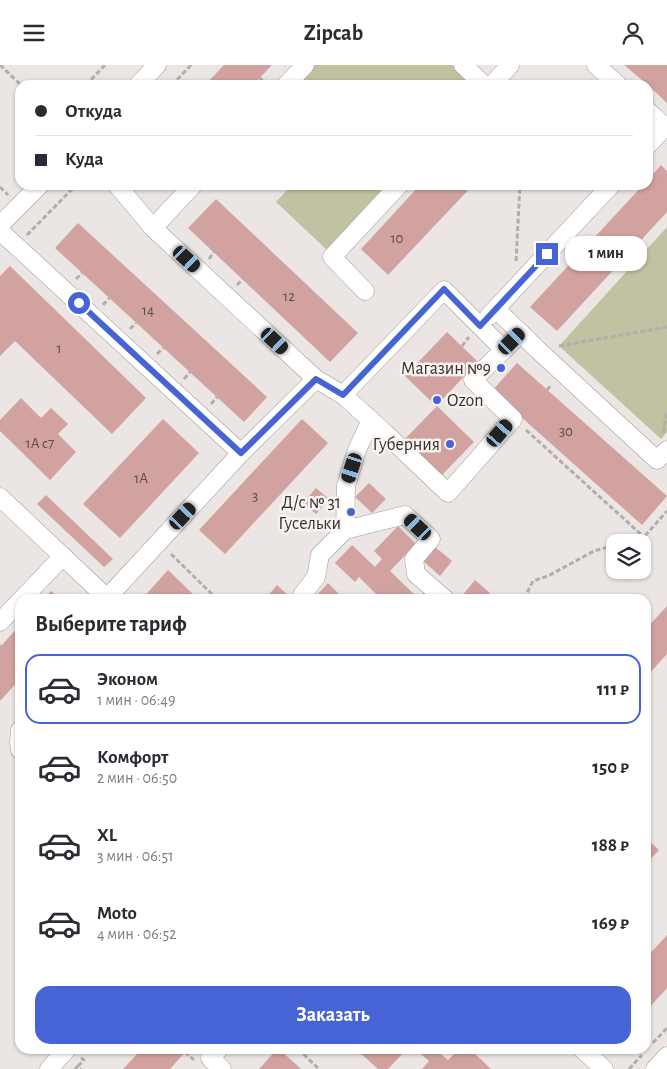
<!DOCTYPE html>
<html lang="ru">
<head>
<meta charset="utf-8">
<style>
	body { margin:0; font-family:"Alegreya Sans",sans-serif; background:#f7f7f7; color:#2b2b33; height:100vh; display:flex; flex-direction:column; font-size:19px; white-space:nowrap }
	* { box-sizing:border-box; margin:0 }
	p { font-size:16px; color:#7c7c81 }
	.icon { flex:none; width:28px; height:28px; fill:none; stroke:currentColor; stroke-width:2; stroke-linecap:round; stroke-linejoin:round }
	.map { position:relative; flex:1; overflow:hidden }
	.side { position:absolute; left:15px; top:529px; width:636px; height:460px; display:flex; flex-direction:column; background:#fff; border-radius:15px; box-shadow:0 1px 4px #0004 }
	.side>* { flex:none }
	.hud { position:absolute; left:15px; top:15px; width:638px; height:110px; border-radius:15px; box-shadow:0 1px 4px #0004; display:grid; align-content:center; height:110px; padding:0 20px; background:#fff }
	.controls { position:absolute; left:606px; top:469px; display:grid; gap:10px }
	.controls a { display:grid; place-items:center; width:45px; height:45px; border-radius:10px; background:#fff; box-shadow:0 1px 4px #0004; font-size:25px }
	.end { position:absolute; width:22px; height:22px; margin:-11px; border:6px solid #4764d7; background:#fff; box-shadow:0 0 0 2px #fff }
	.from { border-radius:50% }
	.bubble { position:absolute; height:35px; border-radius:15px; background:#fff; box-shadow:0 1px 4px #0004; font-size:16px; font-weight:700; line-height:35px; text-align:center }
	.car { position:absolute; width:15px; height:30px; margin:-15px -8px; border-radius:6px; box-shadow:0 0 4px 1px #0007; background:linear-gradient(#222 24%,#8ab4d8 0 40%,#222 0 76%,#8ab4d8 0 86%,#222 0) }
	.hud b { display:flex; align-items:center; gap:18px; height:48px; font-size:19px }
	.hud b+b { border-top:1px solid #e1e1e2 }
	.hud i { width:12px; height:12px; background:#2b2b33 }
	ul { padding:0; list-style:none }
	li { display:flex; align-items:center; gap:15px; height:70px; margin:0 10px 8px; padding:0 10px; border:2px solid transparent; border-radius:15px }
	li div { flex:1 }
	li b { display:block; font-size:19px }
	li em { font-style:normal; font-weight:700 }
	li.selected { border-color:#4764d7 }
	li>.icon { width:45px; height:45px; stroke-width:1.5 }
	h2 { padding:0 20px; font-size:22px; line-height:60px }
	.button { display:flex; gap:10px; margin-top:auto; padding:10px 20px }
	.button a { flex:1; height:58px; border-radius:15px; background:#4764d7; color:#fff; font-size:20px; font-weight:700; line-height:58px; text-align:center }
	header { display:flex; justify-content:space-between; align-items:center; height:65px; padding:0 20px; background:#fff; font-size:22px; font-weight:700 }
	.map>svg:first-child { display:block }
</style>
</head>
<body>
<header><svg class="icon" aria-label="menu" viewBox="0 0 24 24"><path d="M4 6h16M4 12h16M4 18h16"/></svg>Zipcab<svg class="icon" aria-label="person" viewBox="0 0 24 24"><circle cx="12" cy="8" r="4"/><path d="M4 21q1-7 8-7t8 7"/></svg></header>
<div class="map">
<svg width="667" height="1004" viewBox="0 0 667 1004">
	<rect width="100%" height="100%" fill="#ebe6e3"/>
	<!-- green -->
	<g fill="#c1c2a2">
		<path d="M 314,0 L 452,0 L 474,20 L 295,20 Z"/>
		<path d="M 292,120 L 388,120 L 327,185 L 276,137 Z"/>
		<path d="M 667,162 L 667,367 L 661,374 L 559,281 Z"/>
	</g>
	<!-- building -->
	<g fill="#d1a29f">
		<path d="M 224,0 L 272,0 L 253,20 L 205,20 Z"/>
		<path d="M 624,0 L 667,0 L 667,38 L 648,20 Z"/>
		<path d="M 661,100 L 667,106 L 667,147 L 557,266 L 530,242 L 643,120 L 648,120 L 648,115 Z"/>
		<path d="M 420,120 L 473,120 L 388,210 L 361,184 Z"/>
		<path d="M 216,134 L 358,268 L 330,297 L 188,163 Z"/>
		<path d="M 78,158 L 267,332 L 244,357 L 55,183 Z"/>
		<path d="M 10,201 L 146,333 L 112,369 L 15,276 L 0,291 L 0,211 Z"/>
		<path d="M 447,267 L 478,297 L 436,341 L 405,311 Z"/>
		<path d="M 517,298 L 667,431 L 642,460 L 492,326 Z"/>
		<path d="M 21,333 L 41,353 L 51,343 L 68,359 L 58,369 L 76,387 L 50,415 L 0,366 L 0,355 Z"/>
		<path d="M 437,341 L 474,377 L 439,413 L 402,377 Z"/>
		<path d="M 163,354 L 199,388 L 120,473 L 83,439 Z"/>
		<path d="M 302,354 L 328,378 L 225,489 L 199,465 Z"/>
		<path d="M 369,418 L 386,434 L 372,448 L 355,432 Z"/>
		<path d="M 316,423 L 329,434 L 316,449 L 303,438 Z"/>
		<path d="M 46,430 L 113,494 L 104,502 L 37,439 Z"/>
		<path d="M 398,461 L 416,479 L 390,506 L 418,533 L 425,526 L 433,534 L 381,534 L 359,512 L 355,517 L 335,498 L 352,480 L 375,502 L 382,494 L 374,486 Z"/>
		<path d="M 434,481 L 452,496 L 440,511 L 422,495 Z"/>
		<path d="M 168,505 L 198,534 L 142,534 Z"/>
		<path d="M 475,515 L 490,528 L 485,534 L 463,534 L 461,532 Z"/>
		<path d="M 328,518 L 344,534 L 313,534 Z"/>
		<path d="M 277,520 L 292,534 L 267,534 L 266,533 Z"/>
		<path d="M 51,526 L 60,534 L 44,534 Z"/>
		<path d="M 667,541 L 667,589 L 646,612 L 646,564 Z"/>
		<path d="M 20,560 L 20,614 L 0,636 L 0,582 Z"/>
		<path d="M 646,773 L 659,785 L 646,799 Z"/>
		<path d="M 667,870 L 667,923 L 646,946 L 646,893 Z"/>
		<path d="M 142,984 L 188,984 L 170,1004 L 123,1004 Z"/>
		<path d="M 277,984 L 279,984 L 301,1004 L 259,1004 Z"/>
		<path d="M 360,984 L 407,984 L 388,1004 L 378,1004 L 358,986 Z"/>
		<path d="M 415,984 L 435,984 L 448,995 L 459,984 L 470,984 L 491,1004 L 422,1004 L 429,996 Z"/>
	</g>
	<g fill="none" stroke-linecap="round" stroke-linejoin="round">
		<defs>
			<g id="minor">
				<path d="M 463,0 L 484,20"/>
				<path d="M 596,0 L 618,20"/>
				<path d="M 138,20 L 157,0"/>
				<path d="M 286,20 L 305,0"/>
				<path d="M 492,20 L 510,0"/>
				<path d="M 648,46 L 667,64"/>
				<path d="M 648,80 L 665,62"/>
				<path d="M 117,120 L 153,163 L 316,314 L 241,388"/>
				<path d="M 0,160 L 40,120"/>
				<path d="M 153,163 L 193,120"/>
				<path d="M 0,166 L 241,388 L 107,533"/>
				<path d="M 365,226 L 332,192 L 399,120"/>
				<path d="M 496,244 L 538,285 L 657,395 L 667,385"/>
				<path d="M 489,251 L 611,120"/>
				<path d="M 316,314 L 343,330 L 444,225 L 504,285"/>
				<path d="M 343,330 L 385,368 L 448,428 L 513,354 L 473,315 L 521,268"/>
				<path d="M 371,355 L 357,385 L 346,421 L 345,465 L 405,450 L 431,474 L 414,494 L 416,509 L 445,534"/>
				<path d="M 0,432 L 108,534"/>
				<path d="M 302,530 L 316,512 L 320,490 L 345,465"/>
				<path d="M 22,534 L 63,491"/>
				<path d="M 0,557 L 20,536"/>
				<path d="M 20,665 L 19,677 L 20,685"/>
				<path d="M 219,984 L 210,993 L 222,1004"/>
				<path d="M 582,984 L 604,1004"/>
				<path d="M 49,1004 L 67,984"/>
				<path d="M 655,1004 L 667,991"/>
			</g>
		</defs>
		<!-- minor casing -->
		<use href="#minor" stroke="#a09b98" stroke-width="19"/>
		<!-- path -->
		<g stroke="#b2aeac" stroke-width="3" stroke-dasharray="5 2.5" stroke-linecap="butt">
			<path d="M 0,0 L 21,20"/>
			<path d="M 260,13 L 266,20"/>
			<path d="M 86,20 L 105,0"/>
			<path d="M 172,20 L 191,0"/>
			<path d="M 0,122 L 8,130"/>
			<path d="M 27,170 L 76,120"/>
			<path d="M 209,194 L 214,187"/>
			<path d="M 516,196 L 520,120"/>
			<path d="M 76,214 L 82,208"/>
			<path d="M 237,220 L 243,214"/>
			<path d="M 103,240 L 109,233"/>
			<path d="M 130,264 L 136,258"/>
			<path d="M 462,281 L 469,272"/>
			<path d="M 559,281 L 667,262"/>
			<path d="M 157,289 L 163,283"/>
			<path d="M 184,314 L 190,307"/>
			<path d="M 547,325 L 552,319"/>
			<path d="M 211,339 L 217,332"/>
			<path d="M 526,365 L 644,472"/>
			<path d="M 663,368 L 667,346"/>
			<path d="M 624,478 L 644,472 L 667,446"/>
			<path d="M 171,489 L 217,534"/>
			<path d="M 524,534 L 533,516 L 548,511 L 594,486 L 615,480"/>
			<path d="M 0,581 L 1,581"/>
			<path d="M 653,978 L 667,963"/>
			<path d="M 298,984 L 319,1004"/>
			<path d="M 185,987 L 194,995"/>
			<path d="M 78,1001 L 84,995 L 81,993"/>
			<path d="M 75,1004 L 78,1001 L 81,1004"/>
			<path d="M 629,1004 L 642,990"/>
		</g>
		<!-- minor -->
		<use href="#minor" stroke="#fff" stroke-width="18"/>
	</g>
	<g fill="none" stroke-linecap="round" stroke-linejoin="round">
		<!-- route -->
		<path stroke="#4764d7" stroke-width="6" d="M 79,238 L 241,388 L 316,314 L 343,330 L 444,224 L 480,261 L 547,189"/>
	</g>
	<!-- markers -->
	<g fill="#4764d7" stroke="#f9f3f0" stroke-width="2">
		<circle cx="501" cy="303" r="5"/>
		<circle cx="437" cy="335" r="5"/>
		<circle cx="450" cy="379" r="5"/>
		<circle cx="351" cy="447" r="5"/>
	</g>
	<g text-anchor="middle" stroke-width="5" stroke-linejoin="round" paint-order="stroke">
		<!-- number labels -->
		<g font-size="15" fill="#5b4e4c">
			<text x="397" y="178">10</text>
			<text x="289" y="236">12</text>
			<text x="148" y="250">14</text>
			<text x="59" y="288">1</text>
			<text x="566" y="371">30</text>
			<text x="40" y="383">1А с7</text>
			<text x="141" y="418">1А</text>
			<text x="255" y="436">3</text>
		</g>
		<!-- poi labels -->
		<g font-size="18" fill="#343231" stroke="#f9f3f0" text-anchor="end">
			<text x="491" y="309">Магазин №9</text>
			<text x="447" y="341" text-anchor="start">Ozon</text>
			<text x="440" y="385">Губерния</text>
			<text x="341" y="443">Д/с № 31<tspan x="341" dy="21">Гусельки</tspan></text>
		</g>
	</g>
</svg>
<div class="controls">
<a><svg class="icon" aria-label="layers" viewBox="0 0 24 24"><path d="M12 4l9 5-9 5-9-5zM3 14l9 5 9-5"/></svg></a>
</div>
<i class="end from" style="left:79px;top:238px"></i>
<i class="end" style="left:547px;top:189px"></i>
<div class="bubble" style="left:565px;top:171px;width:82px">1 мин</div>
<i class="car" style="left:187px;top:194px;rotate:133deg"></i>
<i class="car" style="left:275px;top:276px;rotate:133deg"></i>
<i class="car" style="left:512px;top:276px;rotate:45deg"></i>
<i class="car" style="left:500px;top:368px;rotate:41deg"></i>
<i class="car" style="left:352px;top:403px;rotate:198deg"></i>
<i class="car" style="left:183px;top:451px;rotate:43deg"></i>
<i class="car" style="left:418px;top:462px;rotate:313deg"></i>
<div class="hud">
<b><i class="from"></i>Откуда</b>
<b><i></i>Куда</b>
</div>
<section class="side">
<h2>Выберите тариф</h2>
<ul>
<li class="selected"><svg class="icon" aria-label="car" viewBox="0 0 24 24"><path d="M5 17H2v-5l4-1 3-4h7l3 4 3 1v5h-3M9 17h6M6 11h13"/><circle cx="7" cy="17" r="2"/><circle cx="17" cy="17" r="2"/></svg><div><b>Эконом</b><p>1 мин · 06:49</p></div><em>111 ₽</em></li>
<li><svg class="icon" aria-label="car" viewBox="0 0 24 24"><path d="M5 17H2v-5l4-1 3-4h7l3 4 3 1v5h-3M9 17h6M6 11h13"/><circle cx="7" cy="17" r="2"/><circle cx="17" cy="17" r="2"/></svg><div><b>Комфорт</b><p>2 мин · 06:50</p></div><em>150 ₽</em></li>
<li><svg class="icon" aria-label="car" viewBox="0 0 24 24"><path d="M5 17H2v-5l4-1 3-4h7l3 4 3 1v5h-3M9 17h6M6 11h13"/><circle cx="7" cy="17" r="2"/><circle cx="17" cy="17" r="2"/></svg><div><b>XL</b><p>3 мин · 06:51</p></div><em>188 ₽</em></li>
<li><svg class="icon" aria-label="car" viewBox="0 0 24 24"><path d="M5 17H2v-5l4-1 3-4h7l3 4 3 1v5h-3M9 17h6M6 11h13"/><circle cx="7" cy="17" r="2"/><circle cx="17" cy="17" r="2"/></svg><div><b>Moto</b><p>4 мин · 06:52</p></div><em>169 ₽</em></li>
</ul>
<div class="button"><a>Заказать</a></div>
</section>
</div>
</body>
</html>
